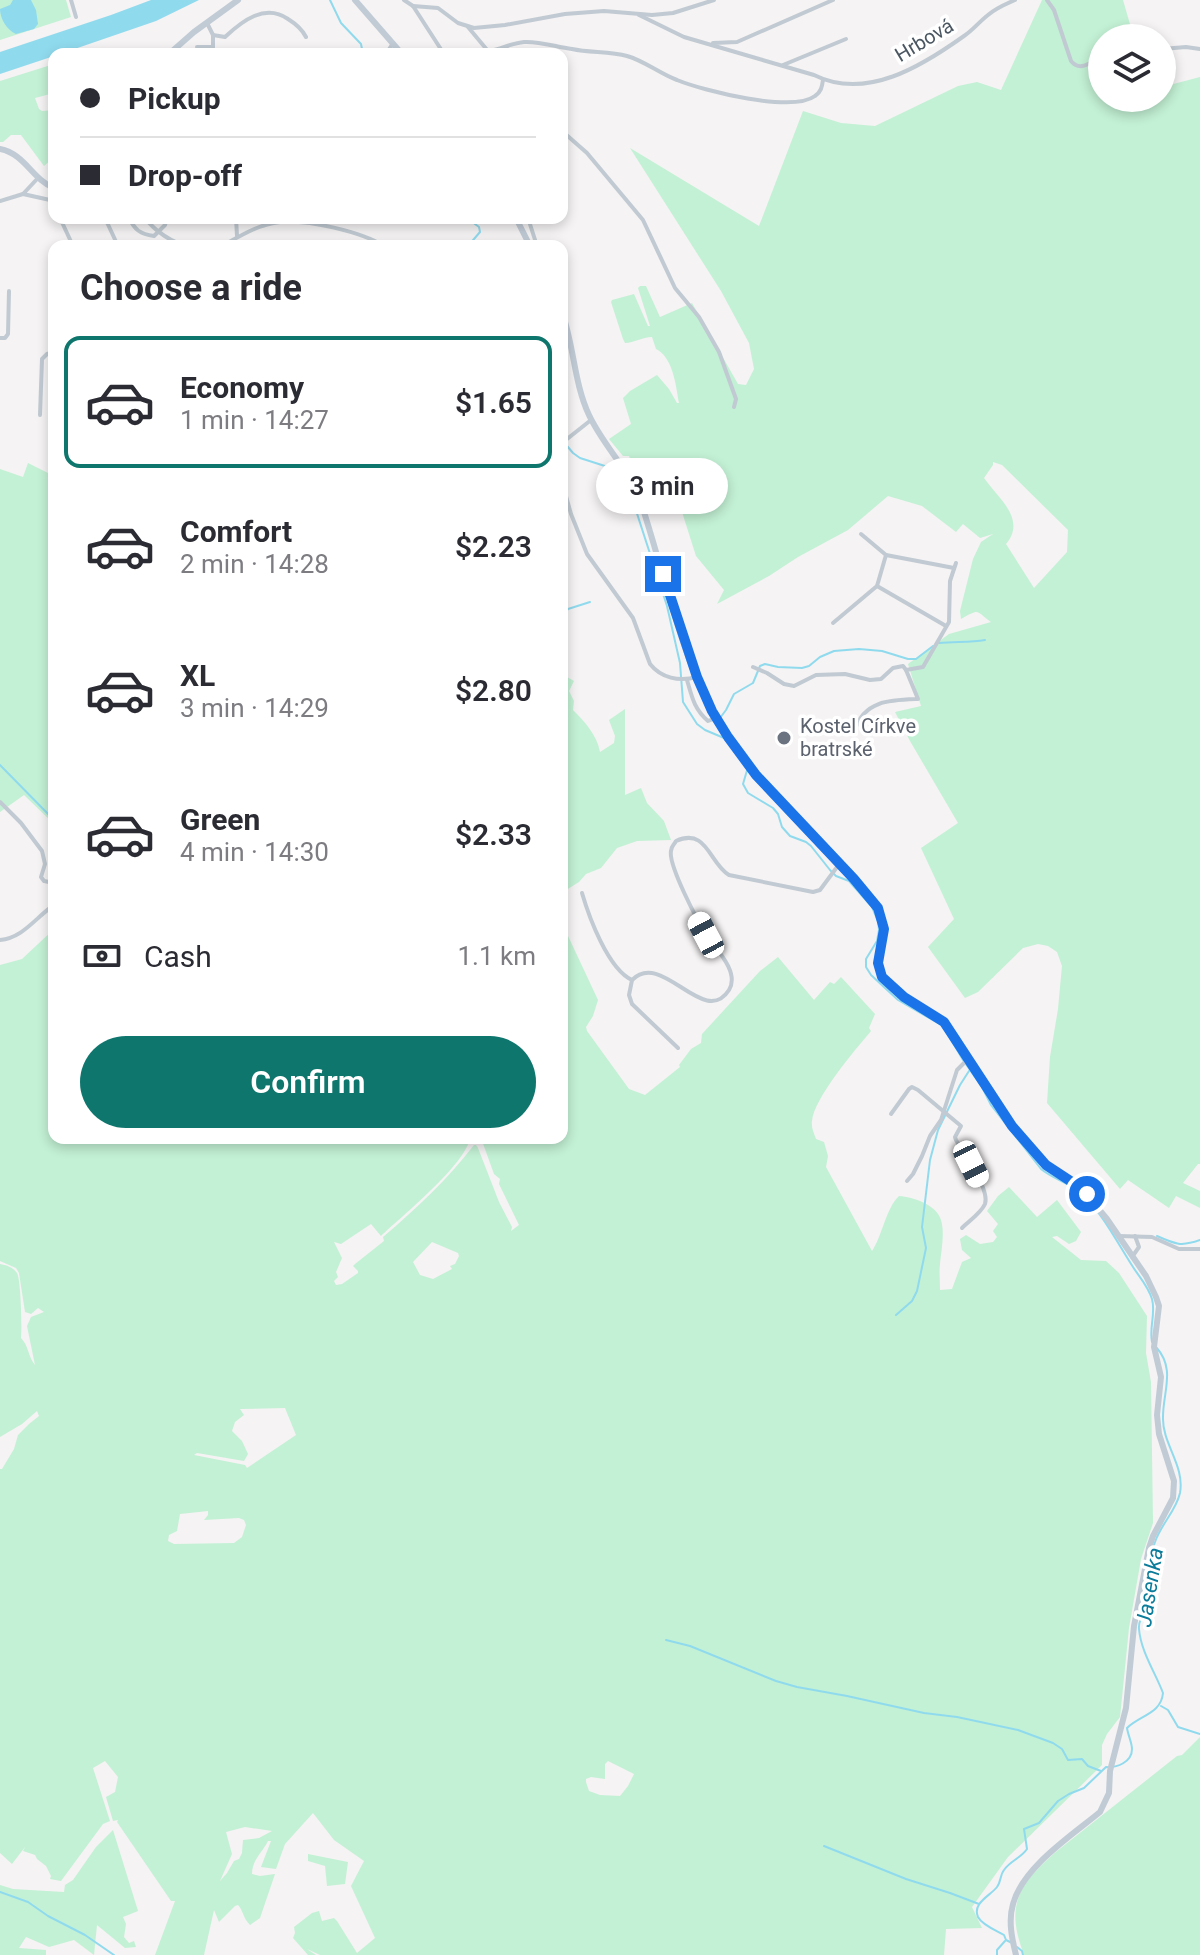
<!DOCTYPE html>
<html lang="en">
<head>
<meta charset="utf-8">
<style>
	body { margin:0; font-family:Roboto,sans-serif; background:#f2f2f3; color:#2b2b33; height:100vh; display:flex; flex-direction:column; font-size:30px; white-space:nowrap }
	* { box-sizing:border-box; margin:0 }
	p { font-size:26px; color:#7c7c81 }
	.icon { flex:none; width:44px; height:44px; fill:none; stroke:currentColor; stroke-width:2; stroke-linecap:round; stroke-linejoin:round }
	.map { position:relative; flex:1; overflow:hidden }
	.side { position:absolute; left:48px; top:240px; width:520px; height:904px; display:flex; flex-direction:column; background:#fff; border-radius:16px; box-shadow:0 4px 12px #0003 }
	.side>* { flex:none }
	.hud { position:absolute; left:48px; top:48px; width:520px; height:176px; border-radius:16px; box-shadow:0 4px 12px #0003; display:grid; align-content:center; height:176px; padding:0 32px; background:#fff }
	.controls { position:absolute; left:1088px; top:24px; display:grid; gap:16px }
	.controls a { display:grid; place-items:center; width:88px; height:88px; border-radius:50%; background:#fff; box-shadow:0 4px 12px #0003; font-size:40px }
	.end { position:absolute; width:36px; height:36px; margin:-18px; border:10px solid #1a73e8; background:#fff; box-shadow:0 0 0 4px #fff }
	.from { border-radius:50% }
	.bubble { position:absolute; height:56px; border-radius:28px; background:#fff; box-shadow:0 4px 12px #0003; font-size:26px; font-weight:600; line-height:56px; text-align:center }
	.car { position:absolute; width:24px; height:48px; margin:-24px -12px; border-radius:10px; box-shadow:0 0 6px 2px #0007; background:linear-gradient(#fff 24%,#345 0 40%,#fff 0 76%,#345 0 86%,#fff 0) }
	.hud b { display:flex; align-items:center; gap:28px; height:76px; font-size:30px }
	.hud b+b { border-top:2px solid #e1e1e2 }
	.hud i { width:20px; height:20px; background:#2b2b33 }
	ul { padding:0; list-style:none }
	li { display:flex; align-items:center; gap:24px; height:132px; margin:0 16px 12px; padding:0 16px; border:4px solid transparent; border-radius:16px }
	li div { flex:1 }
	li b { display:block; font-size:30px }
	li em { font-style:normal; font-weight:600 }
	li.selected { border-color:#0f766e }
	li>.icon { width:72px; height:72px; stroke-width:1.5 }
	h2 { padding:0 32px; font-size:36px; line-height:96px }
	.pay { display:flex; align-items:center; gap:20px; height:88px; padding:0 32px; font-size:30px }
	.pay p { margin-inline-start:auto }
	.button { display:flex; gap:16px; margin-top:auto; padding:16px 32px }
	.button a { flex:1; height:92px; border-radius:48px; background:#0f766e; color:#fff; font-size:32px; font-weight:600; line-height:92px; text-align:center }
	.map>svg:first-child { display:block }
</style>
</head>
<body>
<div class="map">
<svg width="1200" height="1955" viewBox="0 0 1200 1955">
	<rect width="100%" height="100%" fill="#f5f3f3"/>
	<!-- green -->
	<g fill="#c3f1d5" fill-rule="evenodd">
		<path d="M 0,0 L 66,0 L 71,17 L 0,40 Z"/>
		<path d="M 1042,0 L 1123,0 L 1134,38 L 1102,38 L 1102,98 L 1162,98 L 1162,87 L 1200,77 L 1200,1164 L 1198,1164 L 1183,1183 L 1200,1191 L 1200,1208 L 1176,1196 L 1169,1208 L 1128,1180 L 1120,1189 L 1047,1103 L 1050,1057 L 1058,1009 L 1062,966 L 1057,952 L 1048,946 L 1038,944 L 1023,948 L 978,992 L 965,998 L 928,947 L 954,919 L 921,848 L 958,823 L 910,741 L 895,712 L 921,706 L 908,664 L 949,634 L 991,622 C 975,611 981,608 961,619 L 960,611 L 973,559 L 981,542 L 993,534 L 980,538 L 963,524 L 956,532 L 922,506 L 888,496 L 848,530 L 798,557 L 769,576 L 717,604 L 724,590 L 696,556 L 675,490 L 650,511 L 629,456 L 623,456 L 609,439 L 631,424 L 623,398 L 630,391 L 657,375 L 669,389 L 677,403 L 679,403 C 676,386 673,357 656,349 L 652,337 C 642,337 634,343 625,343 L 623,339 L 611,302 L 612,300 L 634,294 L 648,326 L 650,326 L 638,288 L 640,286 L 646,286 L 660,317 L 692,303 L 738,384 L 746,385 L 754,369 L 749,343 L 721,291 L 630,148 L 759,226 L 803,111 L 841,123 L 875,126 L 958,86 L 977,82 L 1001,90 ZM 993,462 L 1002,465 L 1068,530 L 1067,552 L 1034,588 L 1006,544 C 1027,519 998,498 984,478 L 993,465 Z"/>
		<path d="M 54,64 L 54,93 L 35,98 L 39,109 L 42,111 L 54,110 L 54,157 L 44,166 L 21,135 L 11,135 L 3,142 L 0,142 L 0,81 Z"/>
		<path d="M 28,463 L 54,476 L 54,824 L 24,795 L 0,812 L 0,469 L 23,477 Z"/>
		<path d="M 562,674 L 574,681 L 569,691 L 574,701 L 573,710 C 585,722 597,735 600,752 L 614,743 L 615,736 L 609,720 L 625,709 L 625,795 L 641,788 L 647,803 L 664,821 L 671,840 L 637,841 L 617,848 L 601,868 L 586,874 L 579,882 L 563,892 L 567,900 L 562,905 Z"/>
		<path d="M 562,923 L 598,1000 L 593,1016 L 586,1027 L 587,1031 L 629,1089 L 645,1095 L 680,1067 L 679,1065 L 691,1049 L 701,1043 L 702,1034 L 760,971 L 778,957 L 814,1000 L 830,982 L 834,984 L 841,977 L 875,1014 L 869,1028 L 871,1031 C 855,1050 814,1098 812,1121 C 811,1128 814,1133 816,1139 L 824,1142 L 828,1156 L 826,1167 L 872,1251 C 882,1237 886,1208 899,1196 C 913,1197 937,1205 941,1220 C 945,1233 941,1252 940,1264 C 939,1272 940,1281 940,1290 L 952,1289 L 962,1262 L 971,1258 L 962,1250 L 960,1239 L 966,1235 L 980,1244 L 993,1242 L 997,1237 L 993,1231 L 998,1224 L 987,1211 L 998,1196 L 1009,1187 L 1037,1217 L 1057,1200 L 1081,1232 L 1076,1241 L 1069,1244 L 1057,1236 L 1052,1237 L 1081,1260 L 1106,1261 L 1119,1273 L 1147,1316 L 1146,1353 L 1151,1382 L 1153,1523 L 1141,1559 L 1129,1628 L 1120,1717 L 1107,1734 L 1102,1745 L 1102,1765 L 1008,1857 L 972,1907 L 982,1928 L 946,1929 L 944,1955 L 320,1955 L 307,1949 L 316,1955 L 308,1955 L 293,1938 L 295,1933 L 294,1927 L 312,1913 L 319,1911 L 322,1921 L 334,1918 L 337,1921 L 357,1953 L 375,1938 L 351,1886 L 364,1861 L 334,1840 L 313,1813 L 285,1844 L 276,1869 L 261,1867 L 271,1841 L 268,1841 C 262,1853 252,1860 252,1874 L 260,1876 L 275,1874 L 260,1918 L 250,1925 C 243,1918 243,1910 238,1905 L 235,1906 L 219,1922 L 214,1910 L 204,1955 L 155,1955 L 175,1901 L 171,1901 L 117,1822 L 118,1820 L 113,1821 L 106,1797 L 115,1792 L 118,1777 L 105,1761 L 93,1768 L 110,1821 L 103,1824 L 61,1881 L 50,1879 L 51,1876 L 46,1866 L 37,1859 L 35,1855 L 23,1851 L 25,1847 L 12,1864 L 0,1853 L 0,1469 L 2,1469 L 14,1449 L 18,1435 L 29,1424 L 39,1416 L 37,1411 L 22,1424 L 0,1437 L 0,1264 C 6,1265 13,1267 17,1273 C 21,1280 22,1328 21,1338 C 29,1346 28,1357 35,1365 L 27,1326 L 31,1317 L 44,1312 L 38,1308 L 31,1314 L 25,1312 L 19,1273 L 16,1268 L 0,1261 L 0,965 L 22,959 L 54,929 L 54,1138 L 470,1138 C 466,1164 402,1216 381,1236 L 371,1224 L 341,1244 L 334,1242 L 342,1258 L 336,1272 L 338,1277 L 334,1281 L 336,1285 L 342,1284 L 358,1273 L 358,1271 L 353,1266 L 355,1264 L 384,1241 L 383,1237 C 416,1209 448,1179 474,1145 L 476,1145 L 478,1148 L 499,1202 L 512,1227 L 511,1231 L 519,1225 L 499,1184 L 500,1179 L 494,1174 L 481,1138 L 562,1138 ZM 432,1242 L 458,1253 L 459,1256 L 455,1264 L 450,1266 L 452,1269 L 433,1279 L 420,1275 L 413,1262 ZM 285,1408 L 296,1435 L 247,1468 L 245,1465 L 194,1455 L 197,1453 L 244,1461 L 248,1454 L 242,1441 L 232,1431 L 235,1422 L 244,1415 L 240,1409 ZM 208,1511 L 208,1515 L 204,1520 L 239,1518 L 244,1520 L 246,1525 L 242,1537 L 234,1543 L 174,1544 L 168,1541 L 169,1535 L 177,1531 L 180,1514 ZM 608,1761 L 634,1774 L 628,1786 L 620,1796 L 600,1795 L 589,1791 L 586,1782 L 586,1779 L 591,1777 L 605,1779 L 605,1764 ZM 245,1827 L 272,1831 L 259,1838 L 243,1840 L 242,1853 L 239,1859 L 234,1861 L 227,1873 L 220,1881 L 232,1854 L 226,1832 Z"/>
		<path d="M 1200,1737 L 1200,1955 L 1024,1955 C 1005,1905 1018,1885 1057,1851 L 1177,1756 L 1182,1755 Z"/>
		<path d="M 113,1830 L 138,1911 L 123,1917 L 126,1924 L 124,1937 L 129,1943 L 134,1941 L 136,1947 L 125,1948 L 97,1925 L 94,1955 L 74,1940 L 49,1947 L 26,1937 L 19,1948 L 46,1950 L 46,1955 L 0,1955 L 0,1885 L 13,1889 L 64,1892 L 65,1885 L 73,1880 L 96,1847 Z"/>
		<path d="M 308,1854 L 348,1862 L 345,1884 L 327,1886 L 325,1866 L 308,1861 Z"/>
	</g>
	<!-- water -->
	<g fill="#90daee">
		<path d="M 13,0 L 31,0 L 36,10 L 38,24 L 34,29 L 16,34 C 7,30 0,19 0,9 L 10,5 Z"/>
		<path d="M 151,0 L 199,0 L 156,21 L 60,54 L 54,54 L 54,56 L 0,74 L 0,52 L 111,15 Z"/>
	</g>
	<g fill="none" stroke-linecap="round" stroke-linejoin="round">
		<!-- stream -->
		<g stroke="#90daee" stroke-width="2">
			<path d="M 330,0 L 341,23 L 361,44 L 363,54"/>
			<path d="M 467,218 L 479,227 L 480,232 L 468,246"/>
			<path d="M 562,440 L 573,453 L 580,458 L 608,467 L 618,475 L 630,492 L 667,606 L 680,663 L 683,702 L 697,724 L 705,730 L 724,738"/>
			<path d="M 562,616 L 568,609 L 590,602"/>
			<path d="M 939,643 C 954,641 969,643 985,640"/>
			<path d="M 720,718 L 726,710 L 734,694 L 753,683 L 760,666 L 765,664 L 778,667 L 802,668 L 809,666 L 820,657 L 834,651 L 859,649 L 882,651 L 908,659 L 916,659 L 933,646"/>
			<path d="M 0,765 L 54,820"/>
			<path d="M 748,767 L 743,784 L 748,793 L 773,808 L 778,814 L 782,827 L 790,836 L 806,842 L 811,846 L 830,870 L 836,876 L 849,881 L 872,907 L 878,921 L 879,930 L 877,941 L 866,959 L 866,967 L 871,975 L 898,1000 L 943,1026 L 963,1060 L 982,1087 L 991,1105 L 1041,1169 C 1052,1178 1066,1182 1078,1191 C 1100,1208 1118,1244 1133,1267 C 1140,1278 1148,1286 1152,1299 C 1156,1313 1149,1327 1152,1342"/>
			<path d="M 1157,1236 C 1175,1244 1181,1247 1200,1240"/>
			<path d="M 896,1315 L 912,1301 L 917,1291 L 926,1248 L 922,1227 L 930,1160 L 938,1130 L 960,1085 L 969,1071"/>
			<path d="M 666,1640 L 690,1646 L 776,1681 L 797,1687 L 847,1696 L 924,1713 L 957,1717 L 1018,1730 L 1053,1743 L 1062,1749 L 1068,1760 L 1082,1759 L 1088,1766 L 1101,1771"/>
			<path d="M 1161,1706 L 1168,1710 L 1178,1727 L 1200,1734"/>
			<path d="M 824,1846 L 906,1879 L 950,1893 L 979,1904"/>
			<path d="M 0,1892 L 28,1902 L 48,1916 L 85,1935 L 114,1955"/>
			<path d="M 1012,1943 L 1006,1940 L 1004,1935 C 997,1931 982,1925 978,1917 C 972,1903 990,1896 997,1887 C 1001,1882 1000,1875 1004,1870 C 1010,1861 1021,1858 1027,1849 L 1024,1829 L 1039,1823 L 1058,1801 L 1069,1794 L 1084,1788 L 1106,1767 C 1117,1768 1132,1762 1132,1749 C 1132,1743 1128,1735 1127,1728 C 1140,1715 1161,1714 1163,1693 C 1155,1672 1141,1652 1139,1629 C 1138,1617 1147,1613 1151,1602 C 1155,1591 1151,1583 1150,1572 C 1149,1563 1152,1550 1155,1542 C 1161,1524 1176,1511 1180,1493 C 1185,1465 1162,1444 1163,1417 C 1163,1391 1176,1369 1156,1347"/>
			<path d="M 1017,1947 L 1022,1951 L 1023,1955"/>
			<path d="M 997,1955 L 997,1950 L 1005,1941"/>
		</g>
		<!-- street -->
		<g stroke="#c1cad2" stroke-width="4">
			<path d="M 71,0 L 76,17"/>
			<path d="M 404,0 L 413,6 L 444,54"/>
			<path d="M 1047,0 L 1054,10 L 1071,61 C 1081,73 1091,61 1102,57"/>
			<path d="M 413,6 L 438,8 L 458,23 L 474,28 L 505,25 L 565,14 L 604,11 L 652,15 L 673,13 L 714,0"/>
			<path d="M 639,15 L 684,37 L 814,75 C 866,101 922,66 964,36 C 973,30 979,22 988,15 C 996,8 1006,4 1015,0"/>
			<path d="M 207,23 L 213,35 L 213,54"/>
			<path d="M 468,27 L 488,51 C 500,50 511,43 524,42 C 540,41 556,47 572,49 C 590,53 610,51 627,56 C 645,61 660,74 677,80 C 704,91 792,113 815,96 C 821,92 822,87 823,80"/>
			<path d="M 213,35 L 225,37 C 242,21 265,3 288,19 C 296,24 302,29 306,37"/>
			<path d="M 393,43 L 388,51 L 394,54"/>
			<path d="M 713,43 L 737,42 L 833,0"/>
			<path d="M 197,47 L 213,47"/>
			<path d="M 1162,49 L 1186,47 L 1200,49"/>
			<path d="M 369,51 L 388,51"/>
			<path d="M 783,65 L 846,39"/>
			<path d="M 562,131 L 587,153 L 643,220 L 675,288 L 699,317 L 719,352 L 736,399 L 734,407"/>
			<path d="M 38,178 L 23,194 L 50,200 L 54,203"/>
			<path d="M 0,201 L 23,194"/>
			<path d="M 60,218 L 73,246"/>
			<path d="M 105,218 L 118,246"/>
			<path d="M 129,218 C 135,230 140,234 154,236 L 165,225 L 167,218"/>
			<path d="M 145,218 C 155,231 172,243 188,246"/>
			<path d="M 236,218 L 237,236"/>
			<path d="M 528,218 L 537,246"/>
			<path d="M 222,246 C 240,236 259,224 280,222 C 307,219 362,232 384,246"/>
			<path d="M 0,338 L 5,338 L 8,334 L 9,291"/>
			<path d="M 40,415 L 42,359 L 47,354 L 54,352"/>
			<path d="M 562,443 L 591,420"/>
			<path d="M 562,482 L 571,514 L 587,554 L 633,618 L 650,664 C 661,678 679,682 697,677"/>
			<path d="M 886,555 L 954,568"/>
			<path d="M 877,586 L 946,626"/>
			<path d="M 833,623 L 877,586 L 886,555 L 861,534"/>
			<path d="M 753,667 L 767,673 L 784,684 L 794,686 L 816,675 L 845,674 L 870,680 L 881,679 L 893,668 L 903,666 L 906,670"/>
			<path d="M 687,680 C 692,697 694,709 708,721 L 716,718"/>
			<path d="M 855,730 C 864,700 891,700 918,699 L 906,670 L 923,667 L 949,622 L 950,581 L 956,563"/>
			<path d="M 0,802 L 21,823 L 42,851 L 45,864 L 41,877 L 44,881 L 54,883"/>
			<path d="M 582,893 C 589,917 608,969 632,980"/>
			<path d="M 0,940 C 23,938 36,917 54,905"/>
			<path d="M 678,1048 L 632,1004 L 629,995 L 632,980 C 662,949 704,1029 729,990 C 740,972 716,949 707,936 C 698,922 668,865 671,851 C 671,846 674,845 676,841 C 707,827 709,863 729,875 L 813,892 L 820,890 L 840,863"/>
			<path d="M 891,1114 L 909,1089 L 912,1087 L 918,1090 L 961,1126 L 955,1137 L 956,1140 C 964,1154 990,1189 985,1204 C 981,1213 969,1221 962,1228"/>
			<path d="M 907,1181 L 913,1174 L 922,1156 L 930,1136 L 941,1120 L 957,1070 L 967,1060"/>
			<path d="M 1119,1236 L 1152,1237 L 1179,1249 L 1200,1249"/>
			<path d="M 1132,1257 L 1139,1247 L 1135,1236"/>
		</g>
		<!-- secondary -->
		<g stroke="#c1cbd6" stroke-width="6">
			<path d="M 355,0 L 402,54"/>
			<path d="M 169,54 L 194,32 L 238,0"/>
			<path d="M 0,149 C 25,154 32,179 54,188"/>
			<path d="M 516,218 L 530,246"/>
			<path d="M 562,312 C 574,346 574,383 589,415 C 602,443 625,466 638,494 C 667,577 681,671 732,744 C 761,786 800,821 835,857 C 847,870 860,883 871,898 C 878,908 885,919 884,932 C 883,945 873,960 880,973 C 893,1000 928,1005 947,1025 L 965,1055 L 1012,1126 L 1046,1165 L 1081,1188 L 1107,1219 L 1146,1276 L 1156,1297 L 1159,1306 L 1154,1347 L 1161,1377 L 1157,1415 L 1159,1434 L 1174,1481 L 1173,1498 L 1153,1536 L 1149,1548 L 1134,1626 L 1126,1708 L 1110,1771 L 1109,1793 L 1100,1812 C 1071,1836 1023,1867 1013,1904 C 1008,1921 1012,1939 1016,1955"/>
		</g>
	</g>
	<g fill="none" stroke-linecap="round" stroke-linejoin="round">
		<!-- route -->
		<path stroke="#1a73e8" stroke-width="10" d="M 663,574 L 697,677 L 712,711 L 728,737 L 756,775 L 854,879 L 878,908 L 884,929 L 878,963 L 882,977 L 904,997 L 944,1022 L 1012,1126 L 1046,1165 L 1078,1186 L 1087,1194"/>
	</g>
	<!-- markers -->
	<circle fill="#6b7280" stroke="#fff" stroke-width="3" cx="784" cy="738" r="8"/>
	<g text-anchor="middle" stroke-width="7" stroke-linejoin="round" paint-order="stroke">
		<!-- street labels -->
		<g font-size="20" fill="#4a5661" stroke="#fff">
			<text transform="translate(924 40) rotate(-31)" y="7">Hrbová</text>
		</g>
		<!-- worship labels -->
		<g font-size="20" fill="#5b616d" stroke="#fff" text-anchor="start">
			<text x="800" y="733">Kostel Církve<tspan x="800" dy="23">bratrské</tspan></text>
		</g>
		<!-- water labels -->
		<g font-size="22" font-style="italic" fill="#0c7c9b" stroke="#fff">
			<text transform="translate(1149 1587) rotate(-81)" y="8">Jasenka</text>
		</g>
	</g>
</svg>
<div class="controls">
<a><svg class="icon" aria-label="layers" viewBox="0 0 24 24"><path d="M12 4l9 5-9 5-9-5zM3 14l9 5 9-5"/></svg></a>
</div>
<i class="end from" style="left:1087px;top:1194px"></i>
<i class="end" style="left:663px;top:574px"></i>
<div class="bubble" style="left:596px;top:458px;width:132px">3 min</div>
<i class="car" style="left:706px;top:935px;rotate:332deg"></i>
<i class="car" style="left:971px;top:1164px;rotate:154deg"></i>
<div class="hud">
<b><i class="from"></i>Pickup</b>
<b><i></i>Drop-off</b>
</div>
<section class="side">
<h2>Choose a ride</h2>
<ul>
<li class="selected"><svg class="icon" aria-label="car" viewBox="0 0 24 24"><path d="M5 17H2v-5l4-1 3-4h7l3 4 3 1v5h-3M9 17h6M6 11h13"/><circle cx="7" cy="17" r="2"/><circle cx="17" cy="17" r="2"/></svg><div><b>Economy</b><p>1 min · 14:27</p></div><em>$1.65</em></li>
<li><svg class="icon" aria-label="car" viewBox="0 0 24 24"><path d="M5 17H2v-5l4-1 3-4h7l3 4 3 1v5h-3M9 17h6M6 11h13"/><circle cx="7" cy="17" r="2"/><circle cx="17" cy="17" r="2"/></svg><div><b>Comfort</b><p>2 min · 14:28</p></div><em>$2.23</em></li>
<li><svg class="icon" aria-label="car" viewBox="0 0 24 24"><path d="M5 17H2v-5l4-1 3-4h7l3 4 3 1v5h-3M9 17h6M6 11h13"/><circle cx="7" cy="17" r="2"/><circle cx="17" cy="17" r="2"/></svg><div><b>XL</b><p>3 min · 14:29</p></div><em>$2.80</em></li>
<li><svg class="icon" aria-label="car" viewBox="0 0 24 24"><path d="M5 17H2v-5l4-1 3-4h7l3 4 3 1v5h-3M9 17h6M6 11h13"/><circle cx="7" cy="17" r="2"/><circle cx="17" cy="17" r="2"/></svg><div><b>Green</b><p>4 min · 14:30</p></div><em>$2.33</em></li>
</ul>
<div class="pay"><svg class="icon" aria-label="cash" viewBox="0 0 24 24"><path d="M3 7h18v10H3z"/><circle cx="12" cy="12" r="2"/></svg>Cash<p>1.1 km</p></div>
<div class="button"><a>Confirm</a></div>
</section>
</div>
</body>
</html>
